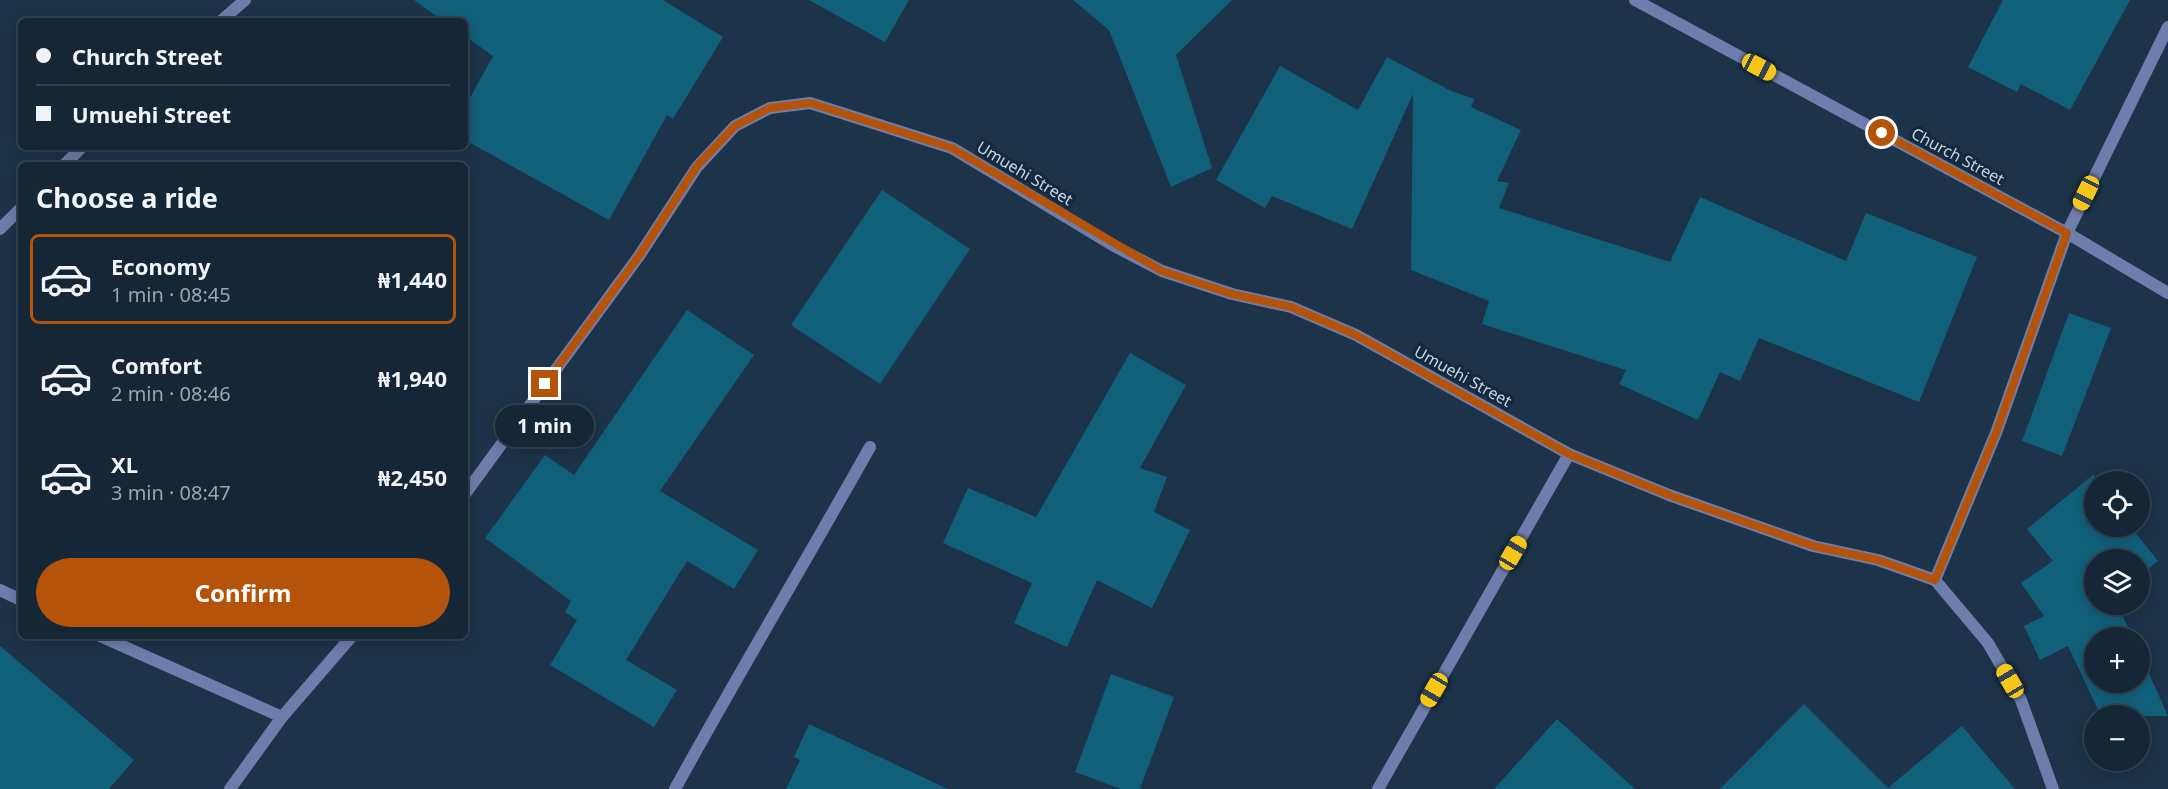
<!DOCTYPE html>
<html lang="en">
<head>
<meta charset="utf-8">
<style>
	body { margin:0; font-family:"Noto Sans",sans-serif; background:#223242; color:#f1f3f6; height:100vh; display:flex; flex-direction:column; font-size:22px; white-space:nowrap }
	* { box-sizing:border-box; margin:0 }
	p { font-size:20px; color:#9da5ad }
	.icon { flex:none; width:33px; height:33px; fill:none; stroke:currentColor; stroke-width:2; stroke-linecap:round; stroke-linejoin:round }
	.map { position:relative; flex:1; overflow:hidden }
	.panel { position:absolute; left:18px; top:162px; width:450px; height:477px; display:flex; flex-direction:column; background:#152637; border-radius:9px; box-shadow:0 3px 15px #0003,0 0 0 2px #344352 }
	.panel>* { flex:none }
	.hud { position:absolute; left:18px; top:18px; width:450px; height:132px; border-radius:9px; box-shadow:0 3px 15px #0003,0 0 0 2px #344352; display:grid; align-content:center; height:132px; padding:0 18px; background:#152637 }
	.tools { position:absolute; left:2084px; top:471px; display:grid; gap:12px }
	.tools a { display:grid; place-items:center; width:66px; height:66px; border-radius:50%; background:#152637; box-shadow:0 3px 15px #0003,0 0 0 2px #344352; font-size:30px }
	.end { position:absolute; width:27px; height:27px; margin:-14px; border:8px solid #b45309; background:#fff; box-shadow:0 0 0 3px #fff }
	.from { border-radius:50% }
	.bubble { position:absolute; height:42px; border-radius:21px; background:#152637; box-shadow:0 3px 15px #0003,0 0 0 2px #344352; font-size:20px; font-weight:700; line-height:42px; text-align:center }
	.car { position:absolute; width:18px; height:36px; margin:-18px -9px; border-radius:8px; box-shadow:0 0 4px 2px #0007; background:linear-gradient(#f5c518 24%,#345 0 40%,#f5c518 0 76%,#345 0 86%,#f5c518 0) }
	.hud b { display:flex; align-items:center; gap:21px; height:57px; font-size:22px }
	.hud b+b { border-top:2px solid #344352 }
	.hud i { width:15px; height:15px; background:#f1f3f6 }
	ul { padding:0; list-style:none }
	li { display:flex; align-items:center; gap:18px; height:90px; margin:0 12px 9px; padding:0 6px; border:3px solid transparent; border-radius:9px }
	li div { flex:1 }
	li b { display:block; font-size:22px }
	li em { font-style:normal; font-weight:700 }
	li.on { border-color:#b45309 }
	li>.icon { width:54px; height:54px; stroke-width:1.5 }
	h2 { padding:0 18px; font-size:27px; line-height:72px }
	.primary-button { display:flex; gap:12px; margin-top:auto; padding:12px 18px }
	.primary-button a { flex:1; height:69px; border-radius:36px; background:#b45309; color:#fff; font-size:24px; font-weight:700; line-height:69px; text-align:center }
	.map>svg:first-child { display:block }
</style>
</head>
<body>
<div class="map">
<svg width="2168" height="789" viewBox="0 0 2168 789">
	<rect width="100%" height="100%" fill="#1c3349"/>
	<!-- building -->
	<g fill="#11607a">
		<path d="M 414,0 L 663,0 L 723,37 L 673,119 L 667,115 L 609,220 L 465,140 L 465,107 L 493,56 L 465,36 L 465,21 L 443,21 Z"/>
		<path d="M 809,0 L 909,0 L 885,42 Z"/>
		<path d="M 1073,0 L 1232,0 L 1176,55 L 1212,168 L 1171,187 L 1109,30 Z"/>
		<path d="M 2003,0 L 2130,0 L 2070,110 L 2021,84 L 2017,92 L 1968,67 Z"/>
		<path d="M 1387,57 L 1451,91 L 1474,99 L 1471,107 L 1521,130 L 1497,181 L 1509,183 L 1499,208 L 1670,262 L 1700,197 L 1846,261 L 1866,213 L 1977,257 L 1919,402 L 1759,338 L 1740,381 L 1720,372 L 1698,420 L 1619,384 L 1626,370 L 1482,324 L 1489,301 L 1411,270 L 1413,94 L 1352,229 L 1272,196 L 1265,208 L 1216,180 L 1280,66 L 1358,110 Z"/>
		<path d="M 882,190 L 970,249 L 880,384 L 791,325 Z"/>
		<path d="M 687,310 L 754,355 L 660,491 L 758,550 L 734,589 L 687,561 L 626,660 L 677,690 L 654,727 L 550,665 L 577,620 L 565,612 L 571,601 L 485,538 L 545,455 L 574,475 Z"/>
		<path d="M 2069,313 L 2111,328 L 2062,456 L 2022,441 Z"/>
		<path d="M 1130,353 L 1186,385 L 1140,468 L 1167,477 L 1154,512 L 1190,530 L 1152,608 L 1097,580 L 1067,647 L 1014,623 L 1032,583 L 943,543 L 968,488 L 1036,517 Z"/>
		<path d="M 2094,474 L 2094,526 L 2130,526 L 2158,561 L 2139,576 L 2139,560 L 2094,560 L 2094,604 L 2117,604 L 2133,638 L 2094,638 L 2094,682 L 2139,682 L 2139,651 L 2168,716 L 2101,716 L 2068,646 L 2040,660 L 2024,626 L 2044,616 L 2021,583 L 2053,561 L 2027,529 Z"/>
		<path d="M 0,646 L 134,760 L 109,789 L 0,789 Z"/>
		<path d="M 1111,674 L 1174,697 L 1140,789 L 1121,789 L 1075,772 Z"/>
		<path d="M 1804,704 L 1888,788 L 1962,726 L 2015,789 L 1720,789 Z"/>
		<path d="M 1557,719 L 1635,789 L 1494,789 Z"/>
		<path d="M 809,724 L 948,789 L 786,789 L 800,760 L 794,757 Z"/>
	</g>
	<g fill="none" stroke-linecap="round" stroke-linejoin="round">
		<!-- street -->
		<g stroke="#6e7dab" stroke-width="12">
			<path d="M 1635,0 L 2067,233 L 2168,293"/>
			<path d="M 221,21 L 245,0"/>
			<path d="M 64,165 L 82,147"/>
			<path d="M 0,229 L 21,208"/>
			<path d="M 465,494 L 639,256 L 697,167 L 735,126 L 770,108 L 810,103 L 952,148 L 1116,247 L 1162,271 L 1232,294 L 1291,307 L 1356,335 L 1569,454 L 1669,495 L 1813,546 L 1878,560 L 1935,580 L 1988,643 L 2021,700 L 2053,789"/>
			<path d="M 1935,580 L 1996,433 L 2067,233 L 2168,27"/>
			<path d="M 0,590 L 21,600"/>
			<path d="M 100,636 L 282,717"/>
			<path d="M 230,789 L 282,717 L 352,636"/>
			<path d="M 675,789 C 738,674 806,561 870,447"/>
			<path d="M 1378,789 L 1569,454"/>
		</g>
	</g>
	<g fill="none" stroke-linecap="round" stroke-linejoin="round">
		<!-- route -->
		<path stroke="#b45309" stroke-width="8" d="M 545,384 L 639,256 L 697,166 L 735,126 L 770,108 L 810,103 L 952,148 L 1162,271 L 1232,294 L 1291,307 L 1356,335 L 1569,454 L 1669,495 L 1813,546 L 1878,560 L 1935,580 L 1996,433 L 2067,233 L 1882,133"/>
	</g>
	<g text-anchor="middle" stroke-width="6" stroke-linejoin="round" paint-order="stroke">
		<!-- street labels -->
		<g font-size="16" fill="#c8d5e3" stroke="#12293e">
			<text transform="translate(1958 156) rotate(28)" y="6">Church Street</text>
			<text transform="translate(1025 173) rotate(31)" y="6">Umuehi Street</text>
			<text transform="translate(1463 376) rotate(29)" y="6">Umuehi Street</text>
		</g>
	</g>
</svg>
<div class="tools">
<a><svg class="icon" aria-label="locate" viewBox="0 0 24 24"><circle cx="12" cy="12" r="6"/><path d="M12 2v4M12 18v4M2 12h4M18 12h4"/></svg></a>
<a><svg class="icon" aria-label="layers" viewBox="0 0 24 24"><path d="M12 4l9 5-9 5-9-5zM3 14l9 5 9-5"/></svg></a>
<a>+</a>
<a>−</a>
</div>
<i class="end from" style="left:1882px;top:133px"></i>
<i class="end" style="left:545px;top:384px"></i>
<div class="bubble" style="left:495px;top:405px;width:99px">1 min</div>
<i class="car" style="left:1759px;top:67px;rotate:118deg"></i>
<i class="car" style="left:2086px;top:193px;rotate:206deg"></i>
<i class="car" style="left:1513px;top:553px;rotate:30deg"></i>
<i class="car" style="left:2010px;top:681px;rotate:330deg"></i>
<i class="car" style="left:1434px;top:690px;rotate:210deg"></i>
<div class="hud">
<b><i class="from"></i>Church Street</b>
<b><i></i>Umuehi Street</b>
</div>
<section class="panel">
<h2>Choose a ride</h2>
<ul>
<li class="on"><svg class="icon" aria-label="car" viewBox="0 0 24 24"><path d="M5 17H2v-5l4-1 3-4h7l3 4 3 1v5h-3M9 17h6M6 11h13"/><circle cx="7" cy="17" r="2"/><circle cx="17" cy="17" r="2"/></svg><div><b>Economy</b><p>1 min · 08:45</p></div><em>₦1,440</em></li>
<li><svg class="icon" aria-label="car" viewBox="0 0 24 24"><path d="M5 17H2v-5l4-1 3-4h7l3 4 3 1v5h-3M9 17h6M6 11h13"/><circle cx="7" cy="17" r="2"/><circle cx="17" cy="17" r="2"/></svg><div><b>Comfort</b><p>2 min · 08:46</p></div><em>₦1,940</em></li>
<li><svg class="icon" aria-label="car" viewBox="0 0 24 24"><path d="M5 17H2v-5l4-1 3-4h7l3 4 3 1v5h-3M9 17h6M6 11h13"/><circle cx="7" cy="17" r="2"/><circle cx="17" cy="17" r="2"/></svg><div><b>XL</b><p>3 min · 08:47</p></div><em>₦2,450</em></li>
</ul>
<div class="primary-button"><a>Confirm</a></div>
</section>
</div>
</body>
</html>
